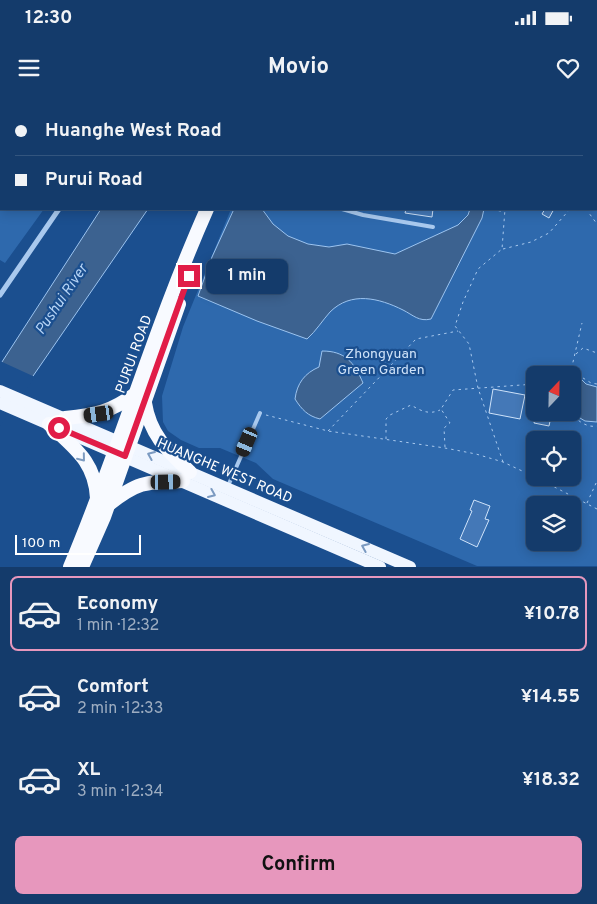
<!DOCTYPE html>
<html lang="en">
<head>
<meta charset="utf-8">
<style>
	body { margin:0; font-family:Overpass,sans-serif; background:#214673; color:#f1f3f6; height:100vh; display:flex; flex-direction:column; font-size:19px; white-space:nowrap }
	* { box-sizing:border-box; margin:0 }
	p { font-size:16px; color:#9dadc1 }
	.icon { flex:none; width:28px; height:28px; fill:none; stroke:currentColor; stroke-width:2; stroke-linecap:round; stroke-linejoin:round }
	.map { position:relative; height:467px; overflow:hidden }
	.panel { display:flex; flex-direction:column; background:#143b6b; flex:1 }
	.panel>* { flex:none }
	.guide { position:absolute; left:0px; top:0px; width:598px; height:110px; box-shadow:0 2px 12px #0003,0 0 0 1px #33557e; display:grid; align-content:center; height:110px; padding:0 15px; background:#143b6b }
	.needle { width:32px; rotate:22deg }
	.tools { position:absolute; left:526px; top:266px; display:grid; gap:10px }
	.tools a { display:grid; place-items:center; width:55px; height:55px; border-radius:8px; background:#143b6b; box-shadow:0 2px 12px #0003,0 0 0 1px #33557e; font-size:25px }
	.scale { position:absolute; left:15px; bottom:12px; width:126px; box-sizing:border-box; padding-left:5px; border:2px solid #fff; border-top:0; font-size:14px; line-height:18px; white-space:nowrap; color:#fff; -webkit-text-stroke:4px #1b4f8f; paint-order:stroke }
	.end { position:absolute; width:22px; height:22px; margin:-11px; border:6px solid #e11d48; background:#fff; box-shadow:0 0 0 2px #fff }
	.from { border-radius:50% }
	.bubble { position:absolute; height:35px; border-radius:8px; background:#143b6b; box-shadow:0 2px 12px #0003,0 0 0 1px #33557e; font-size:16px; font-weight:700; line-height:35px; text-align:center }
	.car { position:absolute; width:15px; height:30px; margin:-15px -8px; border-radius:6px; box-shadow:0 0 4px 1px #0007; background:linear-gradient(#222 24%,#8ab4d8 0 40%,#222 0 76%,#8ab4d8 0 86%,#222 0) }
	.guide b { display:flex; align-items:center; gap:18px; height:48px; font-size:19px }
	.guide b+b { border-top:1px solid #33557e }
	.guide i { width:12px; height:12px; background:#f1f3f6 }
	ul { padding:9px 0 0; list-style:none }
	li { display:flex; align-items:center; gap:15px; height:75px; margin:0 10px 8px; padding:0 5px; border:2px solid transparent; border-radius:8px }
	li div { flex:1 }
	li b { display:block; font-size:19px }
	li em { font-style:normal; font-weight:700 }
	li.current { border-color:#e797bd }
	li>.icon { width:45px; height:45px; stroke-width:1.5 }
	.primary-button { display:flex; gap:10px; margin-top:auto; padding:10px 15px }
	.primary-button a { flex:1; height:58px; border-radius:8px; background:#e797bd; color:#111; font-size:20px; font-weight:700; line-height:58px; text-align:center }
	.status { display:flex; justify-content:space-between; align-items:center; height:35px; padding:0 25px; background:#143b6b; direction:ltr }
	.status svg { height:14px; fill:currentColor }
	header { display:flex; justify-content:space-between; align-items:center; height:65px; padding:0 15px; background:#143b6b; font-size:22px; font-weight:700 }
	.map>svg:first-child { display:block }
</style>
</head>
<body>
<div class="status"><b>12:30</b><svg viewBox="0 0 49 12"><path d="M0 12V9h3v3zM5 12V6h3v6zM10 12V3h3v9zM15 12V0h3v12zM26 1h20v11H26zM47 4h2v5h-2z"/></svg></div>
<header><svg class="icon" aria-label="menu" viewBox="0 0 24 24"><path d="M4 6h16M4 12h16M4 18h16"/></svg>Movio<svg class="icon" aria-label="heart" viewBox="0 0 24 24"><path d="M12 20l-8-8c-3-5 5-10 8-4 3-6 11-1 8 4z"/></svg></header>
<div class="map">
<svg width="597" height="467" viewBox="0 0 597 467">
	<rect width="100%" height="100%" fill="#1b4f8f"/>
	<!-- green -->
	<g fill="#2e69ad" fill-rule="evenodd">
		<path d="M 0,0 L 120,0 L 1,1 L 1,109 L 44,109 L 5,163 L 0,160 Z"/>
		<path d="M 291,0 L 597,0 L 597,466 L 477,466 L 273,379 L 256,363 L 220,348 L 199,348 L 181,340 L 168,331 L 163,322 L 162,296 L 183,227 L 231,109 L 596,109 L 596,1 L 290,1 ZM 535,275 L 572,275 L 572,312 L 535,312 ZM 535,340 L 572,340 L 572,378 L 535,378 ZM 535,405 L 572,405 L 572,442 L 535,442 Z"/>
	</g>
	<!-- water -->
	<g fill="#3c6290" stroke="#9cc4f0">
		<path d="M 101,109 L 148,109 L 0,324 L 0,265 Z"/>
		<path d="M 234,109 L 262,109 L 273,124 L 288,136 L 308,144 L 329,147 L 347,144 L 395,154 L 458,125 L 468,115 L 470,109 L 484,109 L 482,118 L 431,219 C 419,222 413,215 403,210 C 379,198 351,191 330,212 C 322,221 316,231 307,239 L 257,221 L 198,196 L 212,157 Z"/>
		<path d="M 322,251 C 345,251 354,262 363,283 L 320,319 C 308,316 302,310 295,299 C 297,283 305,273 319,267 Z"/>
		<path d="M 573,276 L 579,277 L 586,284 L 597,287 L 597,322 L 585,321 L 575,315 L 572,302 Z"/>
	</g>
	<!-- pier -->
	<path fill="#1b4f8f" d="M 0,261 L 35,277 L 0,326 Z"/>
	<!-- building -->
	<g fill="#4478b7" stroke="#cfe3fa">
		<path d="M 406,109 L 433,109 L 432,117 L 405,113 Z"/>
		<path d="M 545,109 L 554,109 L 549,118 L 542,114 Z"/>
		<path d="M 493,289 L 525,295 L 520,319 L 489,313 Z"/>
		<path d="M 536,312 L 552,312 L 549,326 L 534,323 Z"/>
		<path d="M 534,397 L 552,405 L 531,405 Z"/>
		<path d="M 474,400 L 490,406 L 485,419 L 489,420 L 477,447 L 460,439 L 472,411 L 470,410 Z"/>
	</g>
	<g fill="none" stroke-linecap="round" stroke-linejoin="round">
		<!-- path -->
		<g stroke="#a9c9ee" stroke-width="1" stroke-dasharray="2.5 4" stroke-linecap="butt">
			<path d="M 499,0 L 499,1"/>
			<path d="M 517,0 L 517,1"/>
			<path d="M 582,0 L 583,1"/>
			<path d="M 509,1 L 510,0"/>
			<path d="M 596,42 L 597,47"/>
			<path d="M 596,53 L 597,51"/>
			<path d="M 492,109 L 504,112"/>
			<path d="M 586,109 L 597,124"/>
			<path d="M 503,149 L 531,142 L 549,133 L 570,109"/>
			<path d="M 576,254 L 583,248 L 597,253"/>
			<path d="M 572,271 L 591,283 L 597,284"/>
			<path d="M 570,275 L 582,223"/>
			<path d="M 569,312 C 577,320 586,328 597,326"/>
			<path d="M 266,315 L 328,331 L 445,348 L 476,354 L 503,362 L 535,377"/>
			<path d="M 328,331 L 416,239 L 458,231"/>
			<path d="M 386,339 L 386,319 L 390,315 L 411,305 C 421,311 429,315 440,310"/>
			<path d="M 445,347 L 444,328 L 450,323 L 441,309 L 453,290 L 535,284"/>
			<path d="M 503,362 L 478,288 L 469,244 L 455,226 L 463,202 L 478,169 L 502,149 L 505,109"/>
			<path d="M 537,378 L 597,409"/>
			<path d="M 587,403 L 597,381"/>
		</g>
		<!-- service -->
		<g stroke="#a9c9ee" stroke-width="4">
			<path d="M 0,10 L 1,10"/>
			<path d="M 342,109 L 363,115 L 433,127"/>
			<path d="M 228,386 L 260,313"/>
		</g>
		<!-- minor -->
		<g stroke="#a9c9ee" stroke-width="5">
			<path d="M 133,1 L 134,0"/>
			<path d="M 0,195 L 59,109"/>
		</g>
		<!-- primary -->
		<g stroke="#f0f6ff" stroke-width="12">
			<path d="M 0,291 L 410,467"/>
			<path d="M 0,303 L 380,467"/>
		</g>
		<!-- trunk -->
		<g stroke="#f8faff" stroke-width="14">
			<path d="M 264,1 L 265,0"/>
			<path d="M 275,1 L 275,0"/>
			<path d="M 145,303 C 150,335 168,351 190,372"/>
			<path d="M 65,318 C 97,315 110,312 137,293"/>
			<path d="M 49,324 C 74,348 95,361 97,398"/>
			<path d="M 108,405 C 138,381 146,382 183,381"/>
			<path d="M 70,467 C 120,349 155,226 207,109"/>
			<path d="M 82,467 L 104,417 L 179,204"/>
		</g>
	</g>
	<!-- one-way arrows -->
	<defs><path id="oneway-chevron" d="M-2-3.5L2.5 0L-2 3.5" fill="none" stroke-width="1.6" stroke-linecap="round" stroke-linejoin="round" transform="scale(1.25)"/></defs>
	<g stroke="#7b9ac1">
		<use href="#oneway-chevron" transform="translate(151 355) rotate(-157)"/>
		<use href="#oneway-chevron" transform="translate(212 394) rotate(23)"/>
		<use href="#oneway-chevron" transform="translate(365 447) rotate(-157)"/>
	</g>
	<use stroke="#7e9cc1" href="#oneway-chevron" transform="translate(82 358) rotate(51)"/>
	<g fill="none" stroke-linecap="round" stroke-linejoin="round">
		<!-- route -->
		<path stroke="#e11d48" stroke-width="6" d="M 59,328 L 125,356 L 189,176"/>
	</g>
	<g text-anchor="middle" stroke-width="4.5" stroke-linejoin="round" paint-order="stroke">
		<!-- park labels -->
		<g font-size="14" fill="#cfe3fa" stroke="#1b4f8f">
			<text x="381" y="258">Zhongyuan<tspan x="381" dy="16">Green Garden</tspan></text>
		</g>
		<!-- street labels -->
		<g font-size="14" fill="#fff" stroke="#1b4f8f">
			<text transform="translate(133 254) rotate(-70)" y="5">PURUI ROAD</text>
			<text transform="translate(225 370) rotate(23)" y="5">HUANGHE WEST ROAD</text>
		</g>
		<!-- water labels -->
		<g font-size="15" font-style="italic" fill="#b5d3f5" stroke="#1b4f8f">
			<text transform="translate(61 199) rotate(-56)" y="5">Pushui River</text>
		</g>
	</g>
</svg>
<div class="tools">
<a><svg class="needle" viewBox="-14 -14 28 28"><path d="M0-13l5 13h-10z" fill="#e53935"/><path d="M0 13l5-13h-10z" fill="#9dadc1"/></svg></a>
<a><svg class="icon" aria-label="locate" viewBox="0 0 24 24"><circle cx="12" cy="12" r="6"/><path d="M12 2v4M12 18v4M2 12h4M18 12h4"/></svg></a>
<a><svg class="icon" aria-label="layers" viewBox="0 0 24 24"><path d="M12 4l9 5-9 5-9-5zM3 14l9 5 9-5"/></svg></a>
</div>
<div class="scale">100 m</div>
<i class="end from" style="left:59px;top:328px"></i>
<i class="end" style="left:189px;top:176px"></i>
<div class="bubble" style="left:206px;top:159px;width:82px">1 min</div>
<i class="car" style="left:99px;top:314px;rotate:262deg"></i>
<i class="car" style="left:247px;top:342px;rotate:203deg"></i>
<i class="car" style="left:166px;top:382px;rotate:89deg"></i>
<div class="guide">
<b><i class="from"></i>Huanghe West Road</b>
<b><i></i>Purui Road</b>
</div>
</div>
<section class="panel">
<ul>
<li class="current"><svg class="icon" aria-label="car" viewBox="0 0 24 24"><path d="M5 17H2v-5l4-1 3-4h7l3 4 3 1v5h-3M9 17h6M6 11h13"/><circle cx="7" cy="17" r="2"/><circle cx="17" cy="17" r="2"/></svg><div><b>Economy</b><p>1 min · 12:32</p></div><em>¥10.78</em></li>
<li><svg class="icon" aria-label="car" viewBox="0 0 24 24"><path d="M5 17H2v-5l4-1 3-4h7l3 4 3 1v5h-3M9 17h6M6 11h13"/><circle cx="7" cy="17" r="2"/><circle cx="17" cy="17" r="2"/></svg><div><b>Comfort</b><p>2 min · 12:33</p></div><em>¥14.55</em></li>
<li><svg class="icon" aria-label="car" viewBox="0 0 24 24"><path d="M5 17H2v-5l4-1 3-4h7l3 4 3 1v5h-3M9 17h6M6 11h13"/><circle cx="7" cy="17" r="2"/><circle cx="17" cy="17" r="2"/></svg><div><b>XL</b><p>3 min · 12:34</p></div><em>¥18.32</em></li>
</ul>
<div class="primary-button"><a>Confirm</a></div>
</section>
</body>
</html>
